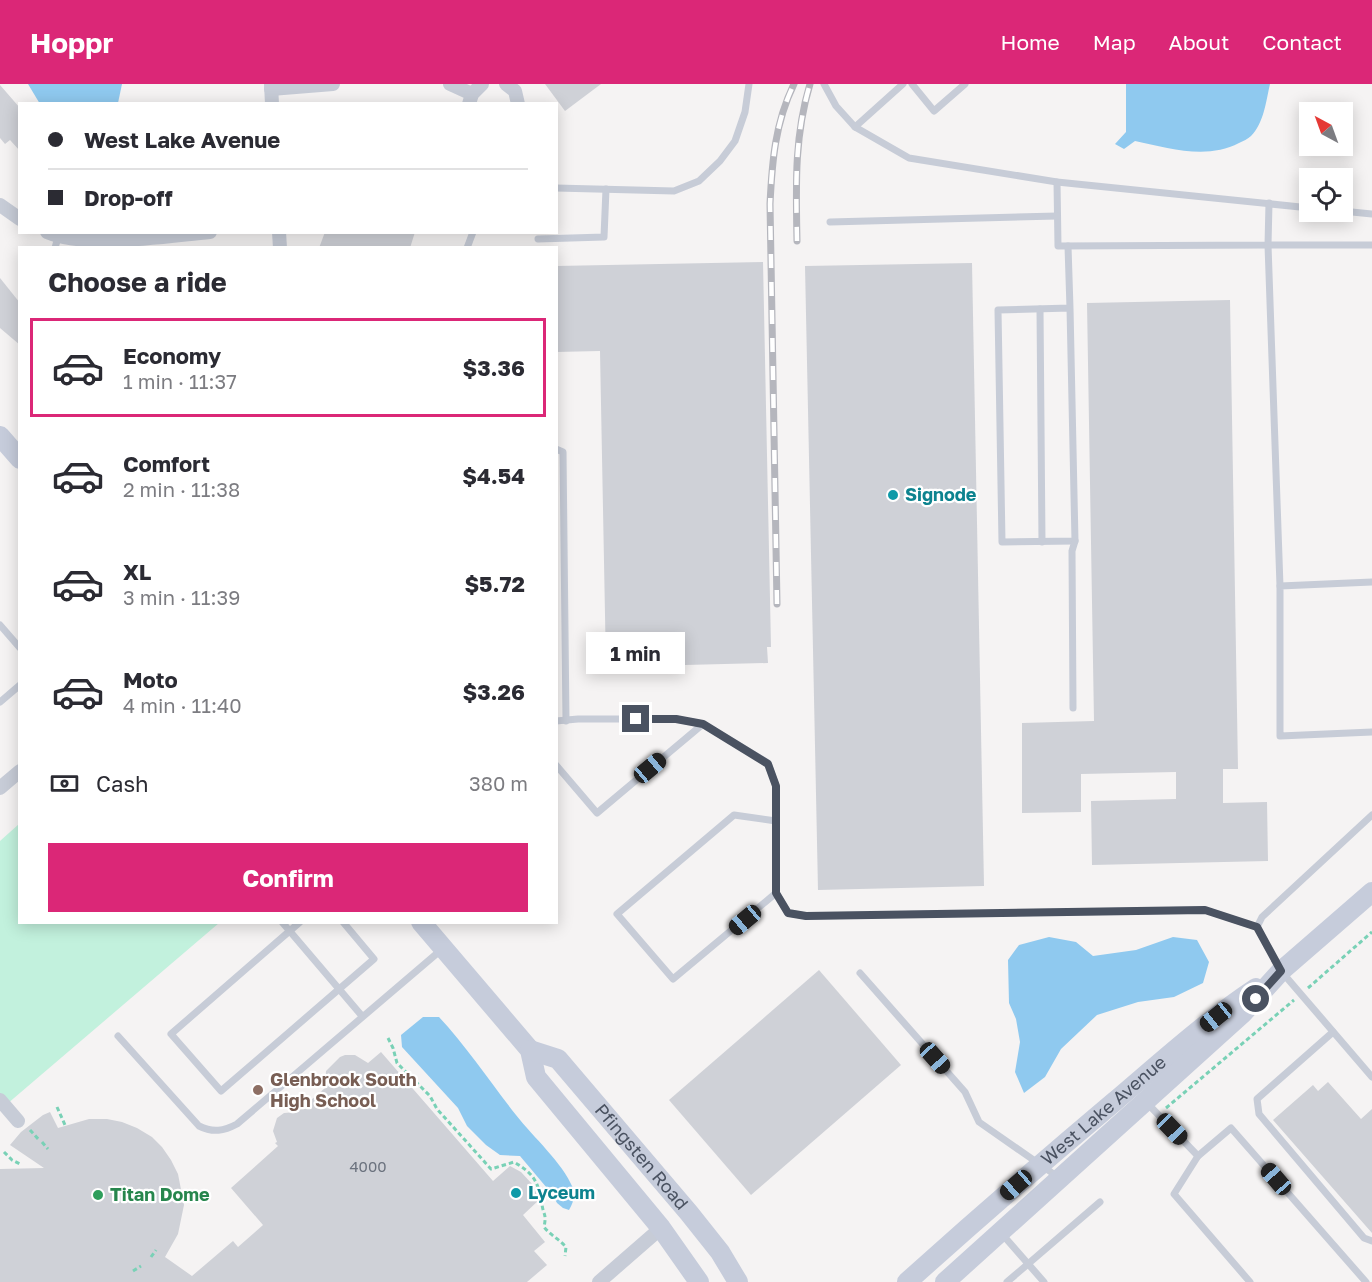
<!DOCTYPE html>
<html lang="en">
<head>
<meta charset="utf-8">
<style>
	body { margin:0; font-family:"Golos Text",sans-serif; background:#f7f7f7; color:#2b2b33; height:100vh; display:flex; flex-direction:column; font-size:22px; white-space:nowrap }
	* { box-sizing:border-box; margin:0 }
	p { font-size:20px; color:#7c7c81 }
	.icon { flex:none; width:33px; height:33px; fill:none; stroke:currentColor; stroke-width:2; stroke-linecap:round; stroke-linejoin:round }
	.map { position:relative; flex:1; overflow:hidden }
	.panel { position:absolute; left:18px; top:162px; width:540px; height:678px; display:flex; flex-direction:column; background:#fff; border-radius:0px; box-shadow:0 3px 15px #0003 }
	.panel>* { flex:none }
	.banner { position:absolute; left:18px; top:18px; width:540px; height:132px; border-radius:0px; box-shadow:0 3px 15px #0003; display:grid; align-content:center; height:132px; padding:0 30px; background:#fff }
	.needle { width:39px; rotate:319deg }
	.tools { position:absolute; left:1299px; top:18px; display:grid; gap:12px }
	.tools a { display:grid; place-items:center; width:54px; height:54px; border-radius:0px; background:#fff; box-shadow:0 3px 15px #0003; font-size:30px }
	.end { position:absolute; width:27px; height:27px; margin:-14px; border:8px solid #4a5261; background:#fff; box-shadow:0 0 0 3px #fff }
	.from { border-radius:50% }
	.bubble { position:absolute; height:42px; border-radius:0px; background:#fff; box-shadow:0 3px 15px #0003; font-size:20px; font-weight:700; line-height:42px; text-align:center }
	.car { position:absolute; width:18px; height:36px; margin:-18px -9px; border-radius:8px; box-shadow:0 0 4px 2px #0007; background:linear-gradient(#222 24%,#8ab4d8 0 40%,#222 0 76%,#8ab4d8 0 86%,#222 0) }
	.banner b { display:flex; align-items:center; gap:21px; height:57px; font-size:22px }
	.banner b+b { border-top:2px solid #e1e1e2 }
	.banner i { width:15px; height:15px; background:#2b2b33 }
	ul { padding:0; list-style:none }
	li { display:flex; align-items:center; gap:18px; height:99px; margin:0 12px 9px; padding:0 18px; border:3px solid transparent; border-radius:0px }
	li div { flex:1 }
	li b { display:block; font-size:22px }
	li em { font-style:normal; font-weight:700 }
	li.selected { border-color:#db2777 }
	li>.icon { width:54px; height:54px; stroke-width:1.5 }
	h2 { padding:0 30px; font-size:27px; line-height:72px }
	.pay { display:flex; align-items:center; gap:15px; height:66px; padding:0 30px; font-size:22px }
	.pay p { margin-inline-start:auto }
	.cta { display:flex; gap:12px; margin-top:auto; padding:12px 30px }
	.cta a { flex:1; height:69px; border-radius:0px; background:#db2777; color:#fff; font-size:24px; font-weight:700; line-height:69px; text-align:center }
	header { display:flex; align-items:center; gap:36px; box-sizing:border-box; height:84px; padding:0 30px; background:#db2777; color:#fff }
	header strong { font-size:28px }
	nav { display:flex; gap:33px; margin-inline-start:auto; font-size:21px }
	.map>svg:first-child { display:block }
</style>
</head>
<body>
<header>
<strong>Hoppr</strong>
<nav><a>Home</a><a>Map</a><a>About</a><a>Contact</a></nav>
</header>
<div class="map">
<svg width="1372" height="1198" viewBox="0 0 1372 1198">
	<rect width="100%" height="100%" fill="#f5f3f3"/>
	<!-- green -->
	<path fill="#c2f1dd" d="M 19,740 L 20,838 L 219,839 L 0,1026 L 0,757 Z"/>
	<!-- water -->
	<g fill="#8fc9ef">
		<path d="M 28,0 L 122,0 L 118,19 L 40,20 Z"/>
		<path d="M 1126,0 L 1270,0 C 1266,17 1264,39 1251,52 C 1248,55 1243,57 1239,59 C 1207,76 1168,64 1135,57 L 1124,65 L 1115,60 L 1126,48 Z"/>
		<path d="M 1049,853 L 1076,858 L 1093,872 L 1136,866 L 1173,853 L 1197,856 L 1209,878 L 1203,899 L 1174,913 L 1138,918 L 1097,931 L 1061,965 L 1045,993 L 1024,1009 L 1015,988 L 1020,958 L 1016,935 L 1009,919 L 1008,876 L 1019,861 Z"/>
		<path d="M 423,933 L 439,933 C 467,963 490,998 516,1031 C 534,1054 562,1078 573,1104 C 576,1112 573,1119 569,1126 L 563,1124 L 557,1119 L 552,1110 L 520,1072 L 500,1071 L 486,1061 L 467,1042 L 458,1024 L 402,963 L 401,951 Z"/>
	</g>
	<!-- building -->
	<g fill="#cfd1d7">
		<path d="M 545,0 L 601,0 L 565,27 Z"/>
		<path d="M 0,1 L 20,24 L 20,67 L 10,56 L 5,60 L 0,54 Z"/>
		<path d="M 325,148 L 415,148 L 410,164 L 319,164 Z"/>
		<path d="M 763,178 L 771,563 L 767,563 L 768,579 L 606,583 L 600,267 L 556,268 L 556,182 Z"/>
		<path d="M 972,179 L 984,802 L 818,806 L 805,182 Z"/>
		<path d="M 0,194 L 20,219 L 20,261 L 0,244 Z"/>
		<path d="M 1230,216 L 1238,685 L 1223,685 L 1223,719 L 1267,718 L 1268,777 L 1092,781 L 1091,717 L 1176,715 L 1176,688 L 1081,690 L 1081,728 L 1022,729 L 1022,639 L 1094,637 L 1087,219 Z"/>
		<path d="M 819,886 L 901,981 L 751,1111 L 669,1016 Z"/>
		<path d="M 381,968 L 493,1097 L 510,1082 L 521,1088 L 533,1101 L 539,1116 L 523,1131 L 545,1158 L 534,1167 L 547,1181 L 527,1198 L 0,1198 L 0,1085 L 44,1084 L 10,1061 L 21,1048 L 43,1031 L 50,1028 L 58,1044 L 89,1035 L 107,1035 L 122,1038 L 137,1044 L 152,1053 L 162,1063 L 171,1076 L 178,1090 L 184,1121 L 178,1150 L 165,1173 L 192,1192 L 233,1157 L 238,1163 L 263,1141 L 231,1104 L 278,1062 L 275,1059 L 277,1058 L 273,1047 L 277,1034 L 284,1029 L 297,1028 L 325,1004 L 326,987 L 340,973 L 345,971 L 355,971 L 368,979 Z"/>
		<path d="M 1328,998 L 1361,1035 L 1372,1025 L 1372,1149 L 1273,1036 L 1313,1001 L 1318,1007 Z"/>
	</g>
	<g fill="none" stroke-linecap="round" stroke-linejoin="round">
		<!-- path -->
		<g stroke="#79d1b6" stroke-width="3" stroke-dasharray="4.5 3" stroke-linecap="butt">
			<path d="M 1308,904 L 1372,848"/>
			<path d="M 388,954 L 393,964 L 397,979 L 430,1012 L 437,1025 L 491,1085 L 514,1078 C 534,1090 538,1097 542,1120 C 543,1131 547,1129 544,1143 C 550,1151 559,1155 566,1163 L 565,1172"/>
			<path d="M 57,1023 L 65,1041"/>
			<path d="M 1166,1024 L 1294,916"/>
			<path d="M 30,1046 L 40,1057"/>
			<path d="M 42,1058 L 48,1065"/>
			<path d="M 4,1068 L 12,1076 L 22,1081"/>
			<path d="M 151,1173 L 156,1166"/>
			<path d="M 133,1187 L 141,1182"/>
		</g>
		<!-- lane -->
		<g stroke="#c7ccd7" stroke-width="7">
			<path d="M 824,0 L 836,22 L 855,43 L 909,74 L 1057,98 L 1310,124"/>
			<path d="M 912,0 L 934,27 L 965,0"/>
			<path d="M 855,43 L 903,0"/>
			<path d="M 1057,98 L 1058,162 L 1268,161 L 1269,119"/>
			<path d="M 556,104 L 674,107 L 699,97 L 720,77 L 735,57 L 745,28 L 749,0"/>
			<path d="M 1342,127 L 1372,130"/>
			<path d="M 830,138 L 1057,132"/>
			<path d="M 538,155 L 604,153 L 606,105"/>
			<path d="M 1068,162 L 1070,224 L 998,226 L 1002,458 L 1075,457 L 1070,224"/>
			<path d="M 55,164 L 58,153"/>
			<path d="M 467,164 L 473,148"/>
			<path d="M 1040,225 L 1042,458"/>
			<path d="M 556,365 L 563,368 L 566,637"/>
			<path d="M 1372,498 L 1280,502 L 1280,652 L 1372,648"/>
			<path d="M 1280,502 L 1268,161 L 1372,161"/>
			<path d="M 0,541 L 20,564"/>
			<path d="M 0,618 L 20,601"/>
			<path d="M 1073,624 L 1072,467 L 1075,457"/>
			<path d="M 556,637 L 578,635 L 676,635 L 703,640 L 768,679 L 776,702 L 776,809 L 788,829 L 806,832 L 1205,826 L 1257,843"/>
			<path d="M 556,681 L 597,729 L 703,640"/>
			<path d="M 1372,731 L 1262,833 L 1257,843 L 1281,887 L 1372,993"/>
			<path d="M 776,737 L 734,731 L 617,830 L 673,895 L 776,809"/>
			<path d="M 282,838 L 362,932"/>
			<path d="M 300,838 L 171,950 L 221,1007 L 374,875 L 343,838"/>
			<path d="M 860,889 L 965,1008 L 979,1038 L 1058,1093"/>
			<path d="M 1333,948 L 1257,1015 L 1259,1030 L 1364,1154 L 1372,1157"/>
			<path d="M 118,952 L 199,1042 C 213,1049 224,1047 237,1040 L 441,866"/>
			<path d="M 1147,1019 L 1198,1072"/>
			<path d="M 1002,1150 L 1044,1198"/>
			<path d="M 1007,1198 L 1100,1118"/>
			<path d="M 1250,1198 L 1174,1110 L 1198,1072 L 1231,1044 L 1366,1198"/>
		</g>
		<!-- street -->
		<g stroke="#c7ccd7" stroke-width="14">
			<path d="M 271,0 L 272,20"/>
			<path d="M 450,0 L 472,10"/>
			<path d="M 506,0 L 515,7 L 518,20"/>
			<path d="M 271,5 L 333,0"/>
			<path d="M 469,20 L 472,10 L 482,0"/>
			<path d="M 0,121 L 20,135"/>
			<path d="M 47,148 C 87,165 166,152 210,148"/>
			<path d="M 279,148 L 280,164"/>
			<path d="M 0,704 L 20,687"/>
			<path d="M 0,1016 L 18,1037"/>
			<path d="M 599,1198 L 661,1144"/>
		</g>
		<!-- secondary -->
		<g stroke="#c6ccdb" stroke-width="20">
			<path d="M 0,352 L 20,375"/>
			<path d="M 421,838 L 530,966 L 536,993 L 661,1144 L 699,1198"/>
			<path id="s1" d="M 530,966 L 558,975 L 689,1129 L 720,1168 L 738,1198"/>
			<path id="s2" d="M 907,1198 C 975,1137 1044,1077 1114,1018 C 1160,979 1206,937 1256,904"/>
			<path d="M 945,1198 L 1243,929 L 1281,887 L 1372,808"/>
		</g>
		<defs>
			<g id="rail">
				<path d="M 797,157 C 796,103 794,53 810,0"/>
				<path d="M 777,520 L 770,120 C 772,78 775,39 794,0"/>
			</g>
		</defs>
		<!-- rail casing -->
		<use href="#rail" stroke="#b5b6bd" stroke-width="7"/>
		<!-- rail -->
		<use href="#rail" stroke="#fff" stroke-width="4.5" stroke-dasharray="14" stroke-linecap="butt"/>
	</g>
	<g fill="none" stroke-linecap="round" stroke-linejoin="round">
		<!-- route -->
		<path stroke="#4a5261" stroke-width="8" d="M 636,635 L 676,635 L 703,640 L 768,680 L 776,702 L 776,809 L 788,829 L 806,832 L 1205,826 L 1257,843 L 1281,887 L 1256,915"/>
	</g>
	<!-- markers -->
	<g fill="#0f9aa8" stroke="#fff" stroke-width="2">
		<circle cx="893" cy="411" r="6"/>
		<circle cx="516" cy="1109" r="6"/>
	</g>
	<circle fill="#8d6e63" stroke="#fff" stroke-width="2" cx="258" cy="1006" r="6"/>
	<circle fill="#2e9e5b" stroke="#fff" stroke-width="2" cx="98" cy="1111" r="6"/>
	<g text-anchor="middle" stroke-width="4.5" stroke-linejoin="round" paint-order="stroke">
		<!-- number labels -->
		<g font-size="15" fill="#6b727e">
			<text x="368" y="1088">4000</text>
		</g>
		<!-- culture labels -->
		<g font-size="18" font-weight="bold" fill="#0d838f" stroke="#fff" text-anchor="start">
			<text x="905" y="417">Signode</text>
			<text x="528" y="1115">Lyceum</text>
		</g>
		<!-- education labels -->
		<g font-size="18" font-weight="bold" fill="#785e54" stroke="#fff" text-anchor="start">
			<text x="270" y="1002">Glenbrook South<tspan x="270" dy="21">High School</tspan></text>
		</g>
		<!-- street labels -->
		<g font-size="18" fill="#4a5261" stroke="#fff">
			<text dy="6" stroke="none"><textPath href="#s2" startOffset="261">West Lake Avenue</textPath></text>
			<text dy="6" stroke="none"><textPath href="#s1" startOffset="158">Pfingsten Road</textPath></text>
		</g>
		<!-- leisure labels -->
		<g font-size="18" font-weight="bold" fill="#27864d" stroke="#fff" text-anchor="start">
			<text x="110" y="1117">Titan Dome</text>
		</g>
	</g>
</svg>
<div class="tools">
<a><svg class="needle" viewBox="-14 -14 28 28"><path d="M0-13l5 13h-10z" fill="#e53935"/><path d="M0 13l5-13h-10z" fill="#7c7c81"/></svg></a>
<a><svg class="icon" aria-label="locate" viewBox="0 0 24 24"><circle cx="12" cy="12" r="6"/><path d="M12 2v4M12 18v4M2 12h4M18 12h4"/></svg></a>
</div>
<i class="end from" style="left:1256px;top:915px"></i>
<i class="end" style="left:636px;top:635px"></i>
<div class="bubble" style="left:586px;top:548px;width:99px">1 min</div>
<i class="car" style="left:650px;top:684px;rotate:50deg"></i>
<i class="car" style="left:745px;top:836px;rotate:230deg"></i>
<i class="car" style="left:1216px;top:933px;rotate:231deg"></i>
<i class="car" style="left:935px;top:974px;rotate:138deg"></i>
<i class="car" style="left:1172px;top:1045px;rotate:136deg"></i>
<i class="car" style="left:1276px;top:1095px;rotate:319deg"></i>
<i class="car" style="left:1016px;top:1101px;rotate:229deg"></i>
<div class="banner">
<b><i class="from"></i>West Lake Avenue</b>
<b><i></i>Drop-off</b>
</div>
<section class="panel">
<h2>Choose a ride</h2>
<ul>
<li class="selected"><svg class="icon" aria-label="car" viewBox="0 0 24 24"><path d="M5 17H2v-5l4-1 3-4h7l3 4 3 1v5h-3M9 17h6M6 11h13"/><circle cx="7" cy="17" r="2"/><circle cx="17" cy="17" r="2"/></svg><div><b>Economy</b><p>1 min · 11:37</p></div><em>$3.36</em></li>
<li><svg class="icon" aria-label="car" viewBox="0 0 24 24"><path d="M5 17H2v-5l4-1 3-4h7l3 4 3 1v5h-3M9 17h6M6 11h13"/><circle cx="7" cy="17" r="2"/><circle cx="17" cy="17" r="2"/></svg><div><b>Comfort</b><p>2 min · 11:38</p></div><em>$4.54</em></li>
<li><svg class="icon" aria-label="car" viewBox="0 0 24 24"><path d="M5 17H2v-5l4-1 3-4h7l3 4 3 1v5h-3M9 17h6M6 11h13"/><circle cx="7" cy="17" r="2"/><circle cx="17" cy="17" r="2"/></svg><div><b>XL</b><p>3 min · 11:39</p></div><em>$5.72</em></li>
<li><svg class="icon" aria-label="car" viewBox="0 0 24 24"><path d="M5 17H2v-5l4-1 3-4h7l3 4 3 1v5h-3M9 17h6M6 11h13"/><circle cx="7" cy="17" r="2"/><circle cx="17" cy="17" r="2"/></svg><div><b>Moto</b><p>4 min · 11:40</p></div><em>$3.26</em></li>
</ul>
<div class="pay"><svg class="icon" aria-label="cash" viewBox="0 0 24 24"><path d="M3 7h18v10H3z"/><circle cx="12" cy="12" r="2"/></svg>Cash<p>380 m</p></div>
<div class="cta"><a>Confirm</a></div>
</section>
</div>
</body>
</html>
